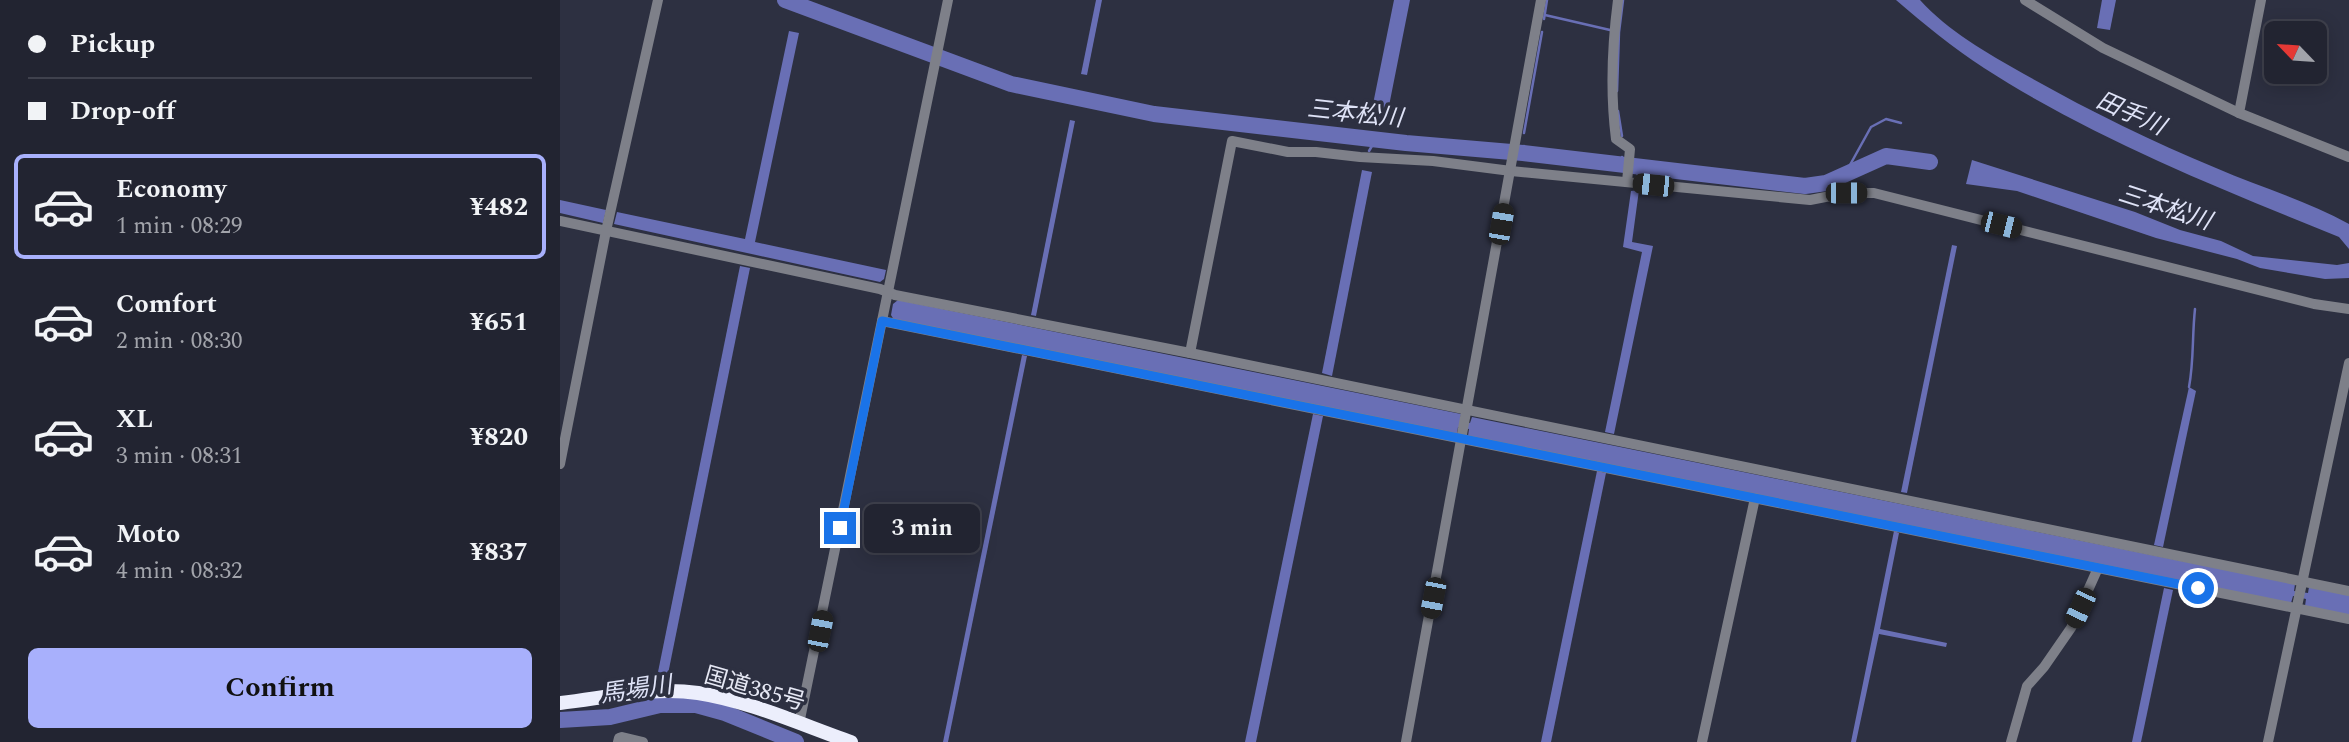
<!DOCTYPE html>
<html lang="en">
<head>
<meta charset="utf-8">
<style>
	body { margin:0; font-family:Spectral,"Noto Sans JP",serif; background:#2e303d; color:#f1f3f6; height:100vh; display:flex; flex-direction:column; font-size:26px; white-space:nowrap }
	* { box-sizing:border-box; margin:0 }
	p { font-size:23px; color:#a2a4ab }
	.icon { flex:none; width:38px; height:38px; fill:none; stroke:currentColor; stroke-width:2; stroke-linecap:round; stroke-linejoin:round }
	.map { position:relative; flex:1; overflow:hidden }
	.details { display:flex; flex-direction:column; background:#222431; width:560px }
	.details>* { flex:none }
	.banner { display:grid; align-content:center; height:154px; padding:0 28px; background:#222431 }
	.needle { width:46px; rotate:295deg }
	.tools { position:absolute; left:1704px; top:21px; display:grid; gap:14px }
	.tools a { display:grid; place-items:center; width:63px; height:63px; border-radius:10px; background:#222431; box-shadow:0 4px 18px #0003,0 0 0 2px #3f414d; font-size:35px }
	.end { position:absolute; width:32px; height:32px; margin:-16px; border:9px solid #1a73e8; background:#fff; box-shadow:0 0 0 4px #fff }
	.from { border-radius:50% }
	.bubble { position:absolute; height:49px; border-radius:10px; background:#222431; box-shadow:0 4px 18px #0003,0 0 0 2px #3f414d; font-size:23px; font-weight:700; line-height:49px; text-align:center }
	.car { position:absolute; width:21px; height:42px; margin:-21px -10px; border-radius:9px; box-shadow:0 0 5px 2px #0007; background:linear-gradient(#222 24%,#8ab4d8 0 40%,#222 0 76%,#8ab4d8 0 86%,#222 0) }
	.banner b { display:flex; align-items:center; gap:24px; height:66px; font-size:26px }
	.banner b+b { border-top:2px solid #3f414d }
	.banner i { width:18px; height:18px; background:#f1f3f6 }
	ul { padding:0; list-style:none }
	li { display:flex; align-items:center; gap:21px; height:105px; margin:0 14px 10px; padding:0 14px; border:4px solid transparent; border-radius:10px }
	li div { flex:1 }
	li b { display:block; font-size:26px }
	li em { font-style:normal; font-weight:700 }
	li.active { border-color:#a8b0fc }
	li>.icon { width:63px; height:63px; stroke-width:1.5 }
	.primary-button { display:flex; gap:14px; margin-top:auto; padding:14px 28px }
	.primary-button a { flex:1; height:80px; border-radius:10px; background:#a8b0fc; color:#111; font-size:28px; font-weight:700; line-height:80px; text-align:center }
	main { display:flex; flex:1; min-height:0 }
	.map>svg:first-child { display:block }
</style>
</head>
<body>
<main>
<section class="details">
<div class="banner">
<b><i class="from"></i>Pickup</b>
<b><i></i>Drop-off</b>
</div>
<ul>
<li class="active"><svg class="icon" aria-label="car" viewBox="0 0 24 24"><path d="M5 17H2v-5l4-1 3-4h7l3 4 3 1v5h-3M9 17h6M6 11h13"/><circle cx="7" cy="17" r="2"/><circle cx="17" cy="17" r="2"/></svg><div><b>Economy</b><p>1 min · 08:29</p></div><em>¥482</em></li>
<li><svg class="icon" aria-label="car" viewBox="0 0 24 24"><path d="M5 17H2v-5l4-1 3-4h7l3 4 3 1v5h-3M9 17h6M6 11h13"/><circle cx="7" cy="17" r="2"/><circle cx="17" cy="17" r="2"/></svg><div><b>Comfort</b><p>2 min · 08:30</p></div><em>¥651</em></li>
<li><svg class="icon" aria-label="car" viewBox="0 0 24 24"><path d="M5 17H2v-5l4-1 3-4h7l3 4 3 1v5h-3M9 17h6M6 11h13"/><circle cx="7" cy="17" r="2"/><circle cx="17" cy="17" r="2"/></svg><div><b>XL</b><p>3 min · 08:31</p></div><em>¥820</em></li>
<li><svg class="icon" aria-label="car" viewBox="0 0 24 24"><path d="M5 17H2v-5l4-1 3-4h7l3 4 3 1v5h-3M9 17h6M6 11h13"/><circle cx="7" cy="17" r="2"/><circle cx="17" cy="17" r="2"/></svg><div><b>Moto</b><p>4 min · 08:32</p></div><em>¥837</em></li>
</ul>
<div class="primary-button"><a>Confirm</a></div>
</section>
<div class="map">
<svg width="1789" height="742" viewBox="0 0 1789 742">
	<rect width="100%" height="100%" fill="#2d3041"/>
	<!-- water -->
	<g fill="#696fb5">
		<path d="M 536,0 L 542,0 L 527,75 L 521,74 Z"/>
		<path d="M 834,0 L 850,0 L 826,121 L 822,121 L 822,123 L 814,123 L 814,120 L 810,119 Z"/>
		<path d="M 1336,0 L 1360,0 C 1388,31 1427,53 1464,74 C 1526,109 1590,141 1656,168 C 1700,187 1747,201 1789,224 L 1789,249 L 1779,237 C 1659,188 1534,139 1424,68 C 1393,48 1364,24 1336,0 Z"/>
		<path d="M 1542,0 L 1556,0 L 1550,30 L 1537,28 Z"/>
		<path d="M 229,31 L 239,33 L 195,242 L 326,270 L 324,279 L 320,282 L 54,224 L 57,212 L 185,239 Z"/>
		<path d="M 510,120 L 515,121 L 476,316 L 471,315 Z"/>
		<path d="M 1412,160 L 1575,212 L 1620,230 L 1661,241 L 1693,256 L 1777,265 L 1789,263 L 1789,278 L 1765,279 L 1700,268 L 1677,259 L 1596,238 L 1457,191 L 1406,184 Z"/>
		<path d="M 802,170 L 812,172 L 772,376 L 762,373 Z"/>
		<path d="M 1079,190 L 1072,242 L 1093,246 L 1054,434 L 1045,432 L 1082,252 L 1063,247 L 1071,191 Z"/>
		<path d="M 0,200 L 46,210 L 43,223 L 0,213 Z"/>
		<path d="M 1392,245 L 1397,246 L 1347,493 L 1341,492 Z"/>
		<path d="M 180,266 L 190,268 L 108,674 L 98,672 Z"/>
		<path d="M 338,300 L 901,414 L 900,421 L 910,423 L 912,417 L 1735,584 L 1734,591 L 1748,593 L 1749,587 L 1789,595 L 1789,615 L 1745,606 L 1746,599 L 1733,596 L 1731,603 L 908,436 L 909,429 L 898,427 L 897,434 L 334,320 L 331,315 L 333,304 Z"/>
		<path d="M 462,355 L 467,356 L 388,742 L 383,742 Z"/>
		<path d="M 1629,387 L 1636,391 L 1603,547 L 1594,545 Z"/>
		<path d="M 753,414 L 763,416 L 696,742 L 685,742 Z"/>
		<path d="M 1037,471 L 1046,473 L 991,742 L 981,742 Z"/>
		<path d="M 1334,531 L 1339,533 L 1320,629 L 1387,643 L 1386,647 L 1319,634 L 1296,742 L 1291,742 Z"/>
		<path d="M 1604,588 L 1613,590 L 1581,742 L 1572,742 Z"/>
	</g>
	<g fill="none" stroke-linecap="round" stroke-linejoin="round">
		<!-- stream -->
		<g stroke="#696fb5" stroke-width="2.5">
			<path d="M 985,15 L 1050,30"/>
			<path d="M 984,19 L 987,0"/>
			<path d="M 1057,91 L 1059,32 L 1063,0"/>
			<path d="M 1058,111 L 1062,136"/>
			<path d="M 964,133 L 982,32"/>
			<path d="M 809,151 L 816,139"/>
			<path d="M 963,153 L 964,146"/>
			<path d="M 1062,157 L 1062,164"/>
			<path d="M 1285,174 L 1311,127 L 1326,119 L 1341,123"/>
			<path d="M 1077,179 L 1079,166"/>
			<path d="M 1629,387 C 1634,361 1632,336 1635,309"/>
		</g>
		<!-- river -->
		<g stroke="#696fb5" stroke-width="16">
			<path d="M 225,0 L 451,84 L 594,114 L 846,143 L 963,153 L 1245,186 L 1266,183 L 1326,156 L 1370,162"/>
			<path d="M 0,720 L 50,717 L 100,705 L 136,705 L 165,713 L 236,742"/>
		</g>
		<!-- minor -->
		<g stroke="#7e8089" stroke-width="10">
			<path d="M 1058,0 C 1052,46 1050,92 1056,139 L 1070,149 L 1067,182"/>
			<path d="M 1465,0 L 1543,48 L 1679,113"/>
			<path d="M 1701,0 L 1679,113 L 1789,157"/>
			<path d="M 0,221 L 320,289 L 335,295 L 630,353 L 1789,591"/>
			<path d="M 322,321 L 1789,619"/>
			<path d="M 630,353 L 672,141 L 728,152 L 756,152 L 800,157 L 873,161 L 951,171 L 1250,200 L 1286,193 L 1314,193 L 1754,304 L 1789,309"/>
			<path d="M 0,464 L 46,231 L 98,0"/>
			<path d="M 239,724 L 388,0"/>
			<path d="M 58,742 L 59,738 L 62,737 L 83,742"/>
			<path d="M 846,742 L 981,0"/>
			<path d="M 1142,742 L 1195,498"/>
			<path d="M 1451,742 L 1467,686 L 1484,667 L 1511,628 L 1538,568"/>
			<path d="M 1708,742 L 1789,363"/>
		</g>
		<!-- highway -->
		<path stroke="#eceefc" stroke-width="14" d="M 0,703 C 45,698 93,686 138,693 C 190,701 242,725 291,742"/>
	</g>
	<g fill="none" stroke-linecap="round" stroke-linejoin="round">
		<!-- route -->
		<path stroke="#1a73e8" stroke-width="9" d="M 280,528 L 322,321 L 1638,588"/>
	</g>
	<g text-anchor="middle" stroke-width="7" stroke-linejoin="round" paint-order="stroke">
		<!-- street labels -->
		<g font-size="23" fill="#e6e8f4" stroke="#2d3041">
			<text transform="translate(195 688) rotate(16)" y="8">国道385号</text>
		</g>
		<!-- water labels -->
		<g font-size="24" font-style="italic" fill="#dfe3f7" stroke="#2d3041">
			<text transform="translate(795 113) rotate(6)" y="8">三本松川</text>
			<text transform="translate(1571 113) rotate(24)" y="8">田手川</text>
			<text transform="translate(1605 207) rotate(18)" y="8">三本松川</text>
			<text transform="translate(76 689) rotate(-8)" y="8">馬場川</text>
		</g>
	</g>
</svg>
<div class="tools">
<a><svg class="needle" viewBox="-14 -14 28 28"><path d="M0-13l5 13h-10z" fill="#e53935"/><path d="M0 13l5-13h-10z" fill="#a2a4ab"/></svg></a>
</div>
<i class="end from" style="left:1638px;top:588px"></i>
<i class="end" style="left:280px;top:528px"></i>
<div class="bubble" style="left:304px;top:504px;width:116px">3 min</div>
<i class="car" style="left:1093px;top:185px;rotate:276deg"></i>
<i class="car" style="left:1286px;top:193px;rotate:90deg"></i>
<i class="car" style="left:941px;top:224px;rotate:10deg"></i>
<i class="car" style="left:1441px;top:225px;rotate:104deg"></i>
<i class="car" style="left:873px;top:598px;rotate:191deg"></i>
<i class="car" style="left:1520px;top:608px;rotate:205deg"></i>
<i class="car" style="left:260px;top:631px;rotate:11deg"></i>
</div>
</main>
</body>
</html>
